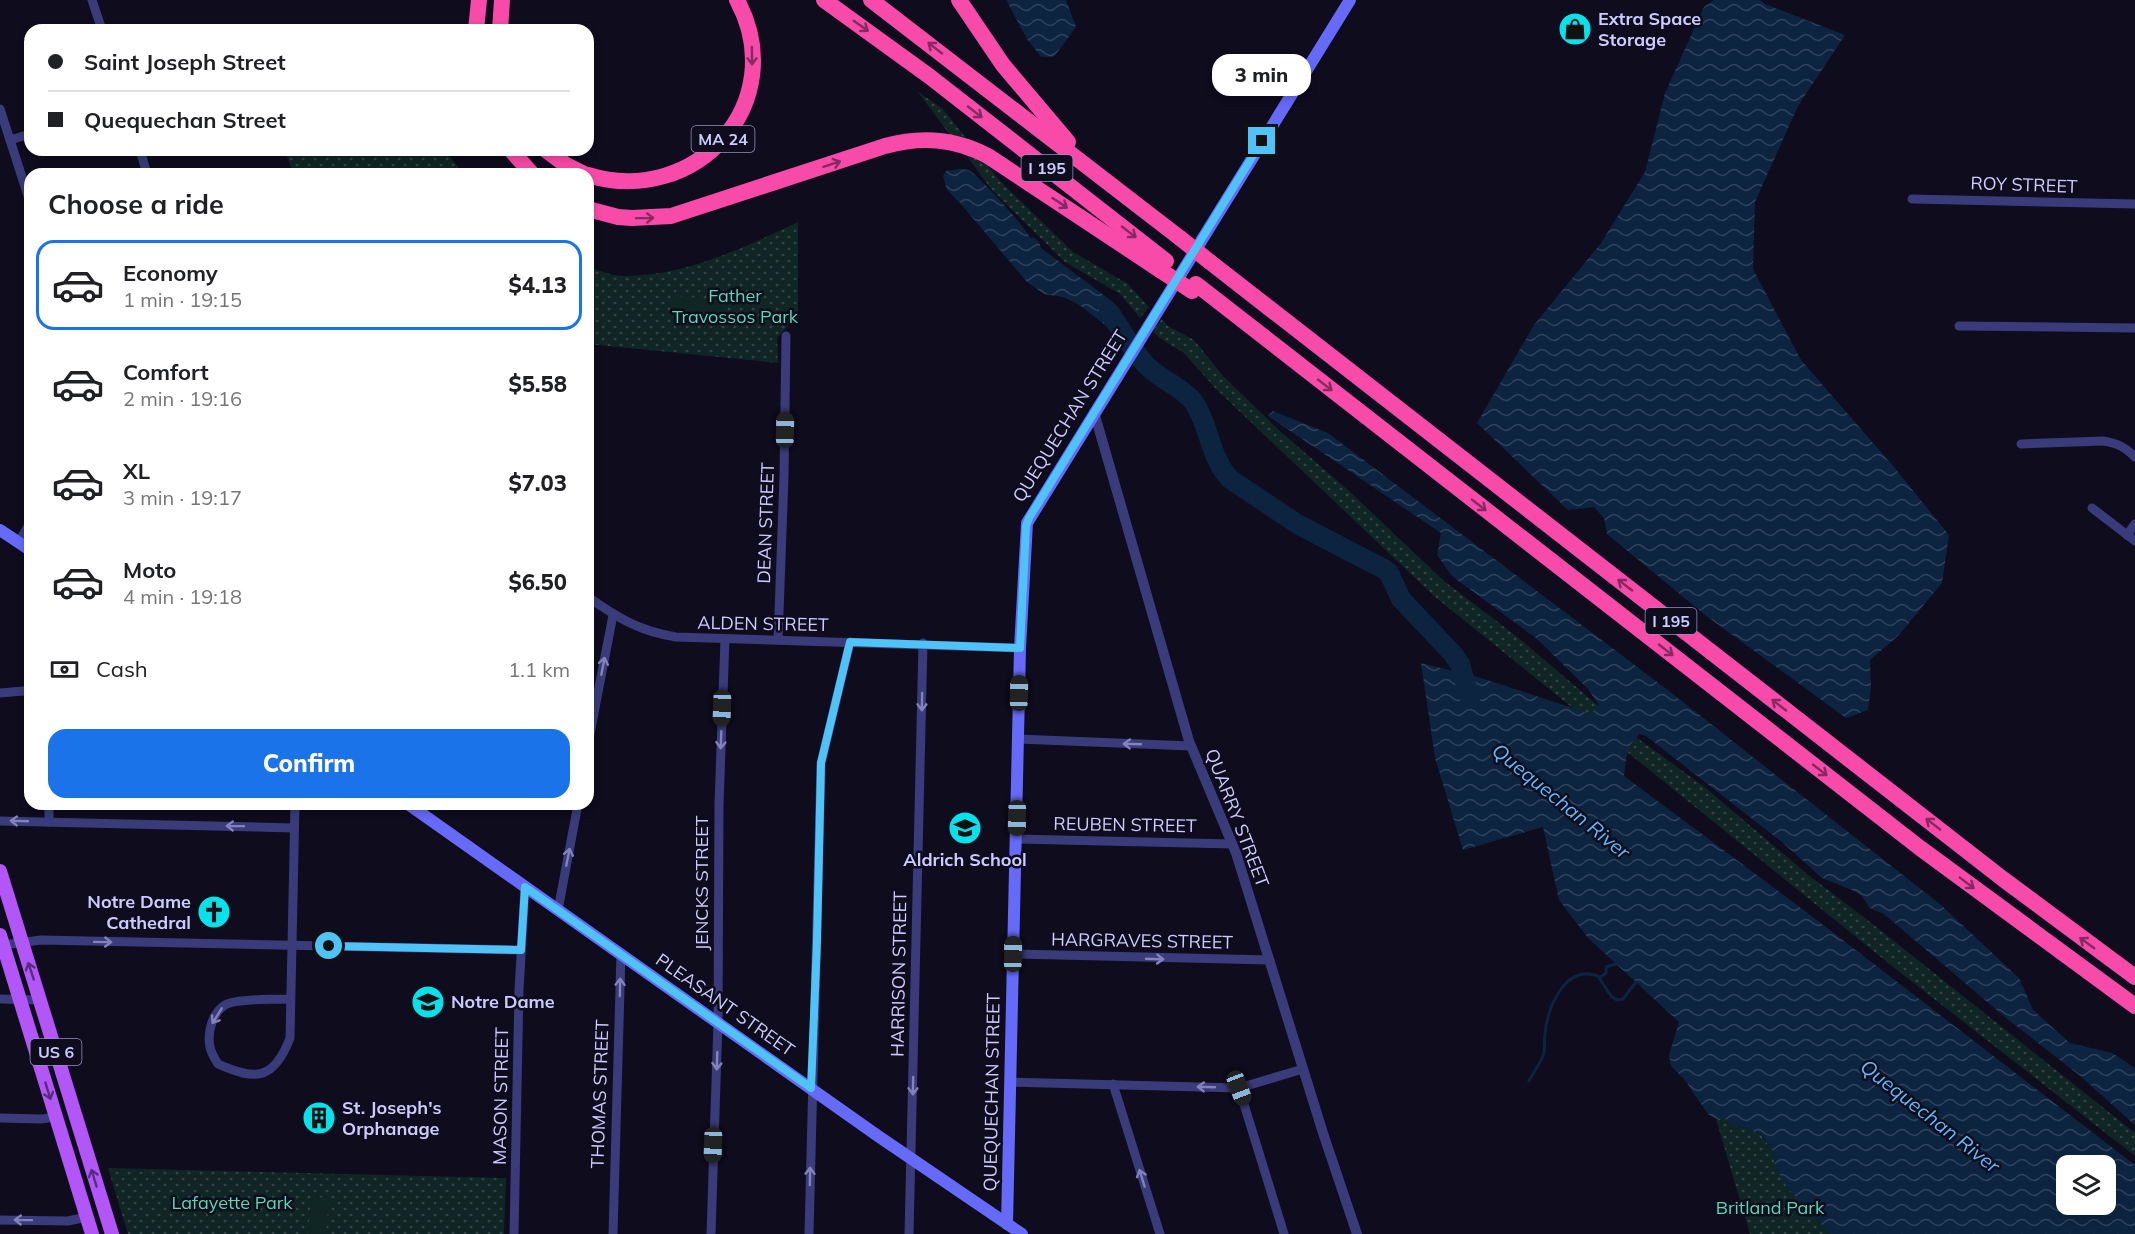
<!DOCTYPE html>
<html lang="en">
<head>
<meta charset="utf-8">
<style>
	body { margin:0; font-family:Mulish,sans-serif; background:#f6f6f6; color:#202124; height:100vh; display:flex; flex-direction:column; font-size:22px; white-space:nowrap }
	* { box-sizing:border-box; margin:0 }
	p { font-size:20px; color:#757577 }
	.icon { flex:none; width:33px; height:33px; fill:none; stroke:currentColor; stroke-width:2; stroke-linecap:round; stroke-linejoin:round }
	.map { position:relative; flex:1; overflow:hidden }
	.side { position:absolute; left:24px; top:168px; width:570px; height:642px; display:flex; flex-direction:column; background:#fff; border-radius:18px; box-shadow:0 3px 9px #0003 }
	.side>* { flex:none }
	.banner { position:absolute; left:24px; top:24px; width:570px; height:132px; border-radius:18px; box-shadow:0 3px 9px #0003; display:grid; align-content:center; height:132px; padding:0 24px; background:#fff }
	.fabs { position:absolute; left:2056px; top:1155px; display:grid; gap:12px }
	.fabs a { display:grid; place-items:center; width:60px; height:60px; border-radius:12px; background:#fff; box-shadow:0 3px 9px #0003; font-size:30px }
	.end { position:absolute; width:27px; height:27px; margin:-14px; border:8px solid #4fc3f7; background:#111; box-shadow:0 0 0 3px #111 }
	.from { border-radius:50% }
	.bubble { position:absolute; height:42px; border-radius:18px; background:#fff; box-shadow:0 3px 9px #0003; font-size:20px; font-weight:800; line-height:42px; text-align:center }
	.car { position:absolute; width:18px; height:36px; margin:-18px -9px; border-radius:8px; box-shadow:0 0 4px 2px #0007; background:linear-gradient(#222 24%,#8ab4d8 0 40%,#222 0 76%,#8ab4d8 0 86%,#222 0) }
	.banner b { display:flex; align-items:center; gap:21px; height:57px; font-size:22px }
	.banner b+b { border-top:2px solid #e0e0e0 }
	.banner i { width:15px; height:15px; background:#202124 }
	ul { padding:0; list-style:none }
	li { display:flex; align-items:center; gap:18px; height:90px; margin:0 12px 9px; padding:0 12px; border:3px solid transparent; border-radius:18px }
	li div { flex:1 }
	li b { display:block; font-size:22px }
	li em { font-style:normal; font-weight:800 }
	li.active { border-color:#1a73e8 }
	li>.icon { width:54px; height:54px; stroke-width:1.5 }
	h2 { padding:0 24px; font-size:27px; line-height:72px }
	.pay { display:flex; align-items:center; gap:15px; height:66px; padding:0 24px; font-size:22px }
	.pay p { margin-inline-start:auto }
	.action { display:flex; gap:12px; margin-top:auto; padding:12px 24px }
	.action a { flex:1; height:69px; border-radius:18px; background:#1a73e8; color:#fff; font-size:24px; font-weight:800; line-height:69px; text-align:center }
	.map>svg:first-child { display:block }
</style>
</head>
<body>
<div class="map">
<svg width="2135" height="1234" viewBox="0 0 2135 1234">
	<defs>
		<pattern id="park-dots" width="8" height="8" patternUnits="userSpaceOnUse" patternTransform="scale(1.5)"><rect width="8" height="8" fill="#102624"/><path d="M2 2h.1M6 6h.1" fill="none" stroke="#324445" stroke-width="1.8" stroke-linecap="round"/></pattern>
		<pattern id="water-waves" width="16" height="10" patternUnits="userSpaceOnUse" patternTransform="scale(1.5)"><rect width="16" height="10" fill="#0d2440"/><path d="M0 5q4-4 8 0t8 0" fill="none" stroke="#2f425c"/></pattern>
	</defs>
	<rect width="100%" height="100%" fill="#0e0c1d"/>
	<!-- park -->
	<g fill="url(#park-dots)">
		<path d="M 918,92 L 942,108 L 970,143 L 950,135 Z"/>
		<path d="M 958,144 L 977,152 L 1000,181 L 1073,252 L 1128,284 L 1149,307 L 1140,318 L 1120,294 L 1065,262 L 991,189 Z"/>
		<path d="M 285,150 L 444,150 L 464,174 L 293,174 Z"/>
		<path d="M 798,222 L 798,315 L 777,338 L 778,363 L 588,344 L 588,267 C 599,270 612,276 624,276 C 686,276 743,248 798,222 Z"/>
		<path d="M 1162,319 L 1168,326 L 1194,340 L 1224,377 L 1281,432 L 1348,490 L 1444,581 L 1520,639 L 1629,732 L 1702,785 L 1812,878 L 1865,918 L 2135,1133 L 2135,1156 L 1892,966 L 1434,596 L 1216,389 L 1184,353 L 1161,339 L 1152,331 Z"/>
		<path d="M 1724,1118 L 1731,1124 L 1753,1130 L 1761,1135 L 1773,1151 L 1775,1167 L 1788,1188 L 1830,1234 L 1750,1234 L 1716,1119 Z"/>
		<path d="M 108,1168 L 506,1178 L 504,1234 L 128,1234 Z"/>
	</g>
	<!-- pitch -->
	<g fill="#102624">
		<path d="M 678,296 L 717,300 L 721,304 L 720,319 L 714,324 L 674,320 L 670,315 L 671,302 Z"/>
		<path d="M 311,1197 L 329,1198 L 326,1234 L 308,1234 Z"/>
	</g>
	<!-- water -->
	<g fill="url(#water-waves)" fill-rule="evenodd">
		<path d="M 1006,0 L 1066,0 L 1076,27 L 1054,57 L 1041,57 L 1027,39 Z"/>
		<path d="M 1714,0 L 1760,0 L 1765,4 L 1845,35 L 1798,106 L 1755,202 L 1753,269 L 1801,360 L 1894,467 L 1949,535 L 1942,583 L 1899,635 L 1870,660 L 1871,687 L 1868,710 L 1846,718 L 1705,615 L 1607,534 L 1604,518 L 1594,507 L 1568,510 L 1477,423 L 1534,325 L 1601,243 L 1645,172 L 1665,93 L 1704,7 Z"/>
		<path d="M 959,169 C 962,169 965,169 968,170 C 977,173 1027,229 1030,238 L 1033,237 L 1039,242 L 1041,248 L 1113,302 L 1128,326 L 1117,339 L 1105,325 L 1078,304 L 1063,297 L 1044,294 L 1027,282 L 960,203 L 947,190 L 943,176 L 946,171 Z"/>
		<path d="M 1273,411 L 1328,433 L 1669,691 L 1941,905 L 2019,978 L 2033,1010 L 2070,1043 L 2112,1053 L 2135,1068 L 2135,1125 L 2079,1075 L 2006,1018 L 1884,914 L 1870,908 L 1862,896 L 1852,890 L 1822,878 L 1782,842 L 1646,736 L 1640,734 C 1626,744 1626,761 1624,776 L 1805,911 L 2135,1165 L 2135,1234 L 1830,1234 L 1788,1188 L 1775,1167 L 1773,1151 L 1762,1135 L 1753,1130 L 1731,1124 L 1724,1118 L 1716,1119 L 1708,1114 L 1684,1079 L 1671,1066 L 1669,1055 L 1679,1022 L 1588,938 L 1559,900 L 1543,827 L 1463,850 L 1435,758 L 1421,663 L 1481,678 L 1591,714 L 1599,705 L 1587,688 L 1537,639 L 1452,576 L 1437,555 L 1441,533 L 1268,416 ZM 2067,1166 L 2106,1166 L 2106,1204 L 2067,1204 Z"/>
	</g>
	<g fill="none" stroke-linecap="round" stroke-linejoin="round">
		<!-- stream -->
		<g stroke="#0d2440" stroke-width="3">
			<path d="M 1599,978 L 1606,973 L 1606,967 L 1616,964"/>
			<path d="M 1529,1081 C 1534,1071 1542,1062 1544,1052 C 1545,1045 1544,1039 1545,1033 C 1548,1007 1565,964 1598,976 L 1611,996 L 1617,1000 L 1623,999 L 1636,982"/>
		</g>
		<!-- river -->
		<path stroke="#0d2440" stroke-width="20" d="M 1109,312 C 1121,328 1131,349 1146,365 C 1159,379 1181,386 1193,401 C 1210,425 1209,457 1230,479 L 1299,525 L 1384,569 L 1389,573 L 1401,599 L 1453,654 L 1460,664 L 1470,699"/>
		<!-- minor -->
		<g stroke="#393b7a" stroke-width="9">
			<path d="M 92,0 L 102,30"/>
			<path d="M 0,109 L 30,202"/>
			<path d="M 10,140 L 30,134"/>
			<path d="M 140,150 L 147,174"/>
			<path d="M 1912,199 L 2135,204"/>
			<path d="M 1959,326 L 2135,328"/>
			<path d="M 2021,444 L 2103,441 C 2117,443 2125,447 2135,457"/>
			<path d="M 2092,508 L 2135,541"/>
			<path d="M 2127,535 L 2135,524"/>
			<path d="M 18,543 L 30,523"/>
			<path d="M 588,597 C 618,618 639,631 676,637 L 1020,648"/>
			<path d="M 778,640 L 784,477 L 786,336"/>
			<path d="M 0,693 L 23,691 L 30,693"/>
			<path d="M 1018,739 L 1191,746"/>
			<path d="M 588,744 L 613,615"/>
			<path d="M 0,821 L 294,828"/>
			<path d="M 49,822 L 49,804"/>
			<path d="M 1016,839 L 1233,844"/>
			<path d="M 558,910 L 578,804"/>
			<path d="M 3,945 L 41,940 L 521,950"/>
			<path d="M 1013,954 L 1270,960"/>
			<path d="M 0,999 L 40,1000"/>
			<path d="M 290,999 C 277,999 234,999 225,1005 C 212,1013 207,1033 210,1047 C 211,1053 215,1059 218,1064 C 256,1081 274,1080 290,1038 L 295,804"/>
			<path d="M 1010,1082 L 1239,1088 L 1303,1069"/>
			<path d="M 1113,1084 L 1160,1234"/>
			<path d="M 1239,1088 L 1284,1234"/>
			<path d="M 0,1118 L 41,1119 L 56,1117"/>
			<path d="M 0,1220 L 68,1221 L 87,1217"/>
			<path d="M 514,1234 L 519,990 L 525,887"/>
			<path d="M 613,1234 L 621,954"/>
			<path d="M 711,1234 L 718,1022 L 719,804 L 725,639"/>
			<path d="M 809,1234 L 821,763 L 850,642"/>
			<path d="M 909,1234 L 923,643"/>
		</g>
		<!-- tertiary -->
		<path stroke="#393b7a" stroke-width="10" d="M 1094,412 L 1189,741 L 1236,853 L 1323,1133 L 1357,1234"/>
		<!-- secondary -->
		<g stroke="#656af9" stroke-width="12">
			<path d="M 0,530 L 30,550"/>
			<path d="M 408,804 L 878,1136 L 1022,1234"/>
			<path d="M 1007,1224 L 1020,648 L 1027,523 L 1350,0"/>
		</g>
		<!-- primary -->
		<g stroke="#b256f8" stroke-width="14">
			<path d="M 0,871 L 112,1234"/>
			<path d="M 0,935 L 92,1234"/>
		</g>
		<!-- motorway -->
		<g stroke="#f84aa8" stroke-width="16">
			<path d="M 824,0 L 929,76 L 1166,261"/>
			<path d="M 871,0 L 1180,238"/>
			<path d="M 959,0 L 1003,65 L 1068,142"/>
			<path d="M 476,30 L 479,0"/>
			<path d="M 500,30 L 502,0"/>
			<path d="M 511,150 L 532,174"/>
			<path d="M 546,150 L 566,165 L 584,174"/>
			<path d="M 588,175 C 696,208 792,102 737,0"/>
			<path d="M 588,209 L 618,217 L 632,218 L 671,216 L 885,146 C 921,136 954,138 988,156 L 1160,270"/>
			<path d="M 1210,262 L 2003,879 L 2135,977"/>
			<path d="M 1196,284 L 1920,848 L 2135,1006"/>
		</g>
		<!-- motorway-bridge -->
		<g stroke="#f84aa8" stroke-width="16">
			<path d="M 1180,238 L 1210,262"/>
			<path d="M 1160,270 L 1192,291"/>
		</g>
	</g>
	<!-- one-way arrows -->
	<defs><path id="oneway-shaft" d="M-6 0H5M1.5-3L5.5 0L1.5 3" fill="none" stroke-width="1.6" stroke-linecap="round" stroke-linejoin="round" transform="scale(1.5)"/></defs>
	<g stroke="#832b62">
		<use href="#oneway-shaft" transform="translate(861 26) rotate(35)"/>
		<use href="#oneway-shaft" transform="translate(935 48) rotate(-142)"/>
		<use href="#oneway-shaft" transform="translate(752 56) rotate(89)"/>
		<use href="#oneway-shaft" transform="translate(975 112) rotate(38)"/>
		<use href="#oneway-shaft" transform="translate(832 164) rotate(-18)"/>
		<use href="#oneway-shaft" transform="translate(1060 203) rotate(33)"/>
		<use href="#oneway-shaft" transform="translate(645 218) rotate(-1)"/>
		<use href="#oneway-shaft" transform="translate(1129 232) rotate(38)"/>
		<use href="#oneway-shaft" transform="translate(1325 385) rotate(38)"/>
		<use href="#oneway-shaft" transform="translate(1479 505) rotate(38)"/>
		<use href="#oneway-shaft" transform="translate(1625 585) rotate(-142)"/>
		<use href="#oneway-shaft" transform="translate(1666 650) rotate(38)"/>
		<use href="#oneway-shaft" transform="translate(1779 705) rotate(-142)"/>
		<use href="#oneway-shaft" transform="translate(1820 770) rotate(38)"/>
		<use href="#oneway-shaft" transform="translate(1933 824) rotate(-142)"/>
		<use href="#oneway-shaft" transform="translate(1967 883) rotate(37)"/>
		<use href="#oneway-shaft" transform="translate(2087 943) rotate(-144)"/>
	</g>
	<g stroke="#8382bc">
		<use href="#oneway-shaft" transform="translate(603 666) rotate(-79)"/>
		<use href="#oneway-shaft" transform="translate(922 702) rotate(91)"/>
		<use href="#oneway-shaft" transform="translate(721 740) rotate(92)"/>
		<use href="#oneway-shaft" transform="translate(1132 744) rotate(-178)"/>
		<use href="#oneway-shaft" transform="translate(19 821) rotate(-178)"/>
		<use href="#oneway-shaft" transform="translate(235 826) rotate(-179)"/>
		<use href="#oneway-shaft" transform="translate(568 857) rotate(-79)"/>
		<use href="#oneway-shaft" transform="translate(103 942) rotate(1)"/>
		<use href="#oneway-shaft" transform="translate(1155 959) rotate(2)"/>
		<use href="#oneway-shaft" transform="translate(620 987) rotate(-89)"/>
		<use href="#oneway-shaft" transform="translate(217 1016) rotate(122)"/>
		<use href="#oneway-shaft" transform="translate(717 1061) rotate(92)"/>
		<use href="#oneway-shaft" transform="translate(913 1086) rotate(91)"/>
		<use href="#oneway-shaft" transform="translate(1206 1087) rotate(-178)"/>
		<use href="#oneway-shaft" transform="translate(810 1176) rotate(-89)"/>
		<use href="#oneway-shaft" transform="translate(1142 1178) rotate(-107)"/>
		<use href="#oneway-shaft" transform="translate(23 1220) rotate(-179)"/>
	</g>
	<g stroke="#582d80">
		<use href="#oneway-shaft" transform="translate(31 971) rotate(-108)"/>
		<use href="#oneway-shaft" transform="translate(48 1091) rotate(73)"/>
		<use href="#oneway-shaft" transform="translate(94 1178) rotate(-107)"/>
	</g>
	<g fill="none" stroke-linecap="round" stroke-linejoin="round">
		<!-- route -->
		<path stroke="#4fc3f7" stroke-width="8" d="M 329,946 L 521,950 L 525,887 L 811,1088 L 817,941 L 821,763 L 850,642 L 1020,648 L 1026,526 L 1029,518 L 1262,141"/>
	</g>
	<!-- icons -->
	<defs>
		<symbol id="shop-disc" viewBox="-11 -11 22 22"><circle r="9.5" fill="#09e1ea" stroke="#0e0c1d"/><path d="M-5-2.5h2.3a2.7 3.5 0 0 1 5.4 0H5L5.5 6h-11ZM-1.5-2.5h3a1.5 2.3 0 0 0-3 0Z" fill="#111"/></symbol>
		<symbol id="school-disc" viewBox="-11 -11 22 22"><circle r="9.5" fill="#09e1ea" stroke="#0e0c1d"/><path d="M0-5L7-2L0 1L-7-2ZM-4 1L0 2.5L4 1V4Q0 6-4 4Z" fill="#111"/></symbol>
		<symbol id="church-disc" viewBox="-11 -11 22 22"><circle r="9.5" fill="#09e1ea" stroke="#0e0c1d"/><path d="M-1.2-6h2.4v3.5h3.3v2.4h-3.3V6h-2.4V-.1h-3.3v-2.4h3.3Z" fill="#111"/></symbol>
		<symbol id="building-disc" viewBox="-11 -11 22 22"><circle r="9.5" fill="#09e1ea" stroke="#0e0c1d"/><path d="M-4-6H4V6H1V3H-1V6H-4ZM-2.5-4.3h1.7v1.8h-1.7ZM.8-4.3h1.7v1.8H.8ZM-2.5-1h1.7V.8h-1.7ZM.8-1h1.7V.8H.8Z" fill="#111"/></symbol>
	</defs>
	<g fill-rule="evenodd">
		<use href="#shop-disc" x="1556" y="10" width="38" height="38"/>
		<use href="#school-disc" x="946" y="809" width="38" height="38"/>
		<use href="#church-disc" x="195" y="893" width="38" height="38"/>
		<use href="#school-disc" x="409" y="983" width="38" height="38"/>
		<use href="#building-disc" x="300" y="1099" width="38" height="38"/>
	</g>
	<g text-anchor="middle" stroke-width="5" stroke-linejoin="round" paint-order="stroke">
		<!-- shield labels -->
		<g fill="#0e0c1d" stroke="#9491ba" stroke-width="1.5">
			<rect x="691.5" y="126" width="63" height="26" rx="4.5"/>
			<rect x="1021.5" y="155" width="51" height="26" rx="4.5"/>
			<rect x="1645.5" y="608" width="51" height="26" rx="4.5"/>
			<rect x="30.5" y="1039" width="51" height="26" rx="4.5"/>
		</g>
		<g font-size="16" font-weight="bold" fill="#cdcafd">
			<text x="723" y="145">MA 24</text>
			<text x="1047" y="174">I 195</text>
			<text x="1671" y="627">I 195</text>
			<text x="56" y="1058">US 6</text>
		</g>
		<!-- poi labels -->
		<g font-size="18" font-weight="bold" fill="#cdcafd" stroke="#0e0c1d" text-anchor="start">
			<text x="1598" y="25">Extra Space<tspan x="1598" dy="21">Storage</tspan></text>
			<text x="965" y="866" text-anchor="middle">Aldrich School</text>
			<text x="191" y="908" text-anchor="end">Notre Dame<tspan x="191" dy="21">Cathedral</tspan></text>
			<text x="451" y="1008">Notre Dame</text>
			<text x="342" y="1114">St. Joseph's<tspan x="342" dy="21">Orphanage</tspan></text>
		</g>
		<!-- street labels -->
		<g font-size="18" fill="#cdcafd" stroke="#0e0c1d">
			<text transform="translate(2024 185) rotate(2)" y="6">ROY STREET</text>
			<text transform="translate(1070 416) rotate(-58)" y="6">QUEQUECHAN STREET</text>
			<text transform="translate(766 523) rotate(-88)" y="6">DEAN STREET</text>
			<text transform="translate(763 624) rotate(1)" y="6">ALDEN STREET</text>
			<text transform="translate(1237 818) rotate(69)" y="6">QUARRY STREET</text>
			<text transform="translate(1125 825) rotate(1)" y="6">REUBEN STREET</text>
			<text transform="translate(702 883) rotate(-90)" y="6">JENCKS STREET</text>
			<text transform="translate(1142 941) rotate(1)" y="6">HARGRAVES STREET</text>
			<text transform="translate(899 974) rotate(-89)" y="6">HARRISON STREET</text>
			<text transform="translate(725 1005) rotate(35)" y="6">PLEASANT STREET</text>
			<text transform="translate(992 1092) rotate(-89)" y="6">QUEQUECHAN STREET</text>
			<text transform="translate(600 1094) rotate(-88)" y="6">THOMAS STREET</text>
			<text transform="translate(501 1096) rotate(-89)" y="6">MASON STREET</text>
		</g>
		<!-- park labels -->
		<g font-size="18" fill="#5ad9b2" stroke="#0e0c1d">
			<text x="735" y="302">Father<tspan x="735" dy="21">Travossos Park</tspan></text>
			<text x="232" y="1209">Lafayette Park</text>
			<text x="1770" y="1214">Britland Park</text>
		</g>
		<!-- water labels -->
		<g font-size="20" font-style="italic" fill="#5dbaf9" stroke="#0e0c1d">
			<text transform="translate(1561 801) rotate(39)" y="7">Quequechan River</text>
			<text transform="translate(1930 1116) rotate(38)" y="7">Quequechan River</text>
		</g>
	</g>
</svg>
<div class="fabs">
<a><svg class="icon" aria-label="layers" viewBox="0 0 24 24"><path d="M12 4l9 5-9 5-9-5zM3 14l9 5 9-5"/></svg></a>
</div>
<i class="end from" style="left:329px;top:946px"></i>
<i class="end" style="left:1262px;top:141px"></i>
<div class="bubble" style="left:1212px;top:54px;width:99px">3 min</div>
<i class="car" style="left:785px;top:430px;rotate:1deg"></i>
<i class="car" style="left:1019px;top:693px;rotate:1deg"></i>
<i class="car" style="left:722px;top:708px;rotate:182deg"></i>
<i class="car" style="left:1017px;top:818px;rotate:181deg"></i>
<i class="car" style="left:1013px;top:954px;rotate:1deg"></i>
<i class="car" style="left:1239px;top:1088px;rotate:159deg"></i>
<i class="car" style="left:713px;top:1145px;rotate:182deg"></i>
<div class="banner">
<b><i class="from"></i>Saint Joseph Street</b>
<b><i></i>Quequechan Street</b>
</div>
<section class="side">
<h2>Choose a ride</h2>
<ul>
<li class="active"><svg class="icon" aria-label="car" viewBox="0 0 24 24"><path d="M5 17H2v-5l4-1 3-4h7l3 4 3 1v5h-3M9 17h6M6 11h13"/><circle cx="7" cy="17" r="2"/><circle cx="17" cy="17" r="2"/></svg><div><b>Economy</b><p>1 min · 19:15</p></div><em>$4.13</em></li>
<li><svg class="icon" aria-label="car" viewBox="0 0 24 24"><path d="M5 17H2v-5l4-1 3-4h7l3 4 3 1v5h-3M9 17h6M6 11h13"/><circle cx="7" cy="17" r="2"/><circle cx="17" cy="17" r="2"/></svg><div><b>Comfort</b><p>2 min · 19:16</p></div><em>$5.58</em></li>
<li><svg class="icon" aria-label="car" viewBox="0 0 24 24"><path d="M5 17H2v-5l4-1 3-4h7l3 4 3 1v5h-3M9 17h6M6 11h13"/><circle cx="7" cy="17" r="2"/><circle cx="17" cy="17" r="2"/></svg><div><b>XL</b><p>3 min · 19:17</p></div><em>$7.03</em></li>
<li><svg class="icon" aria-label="car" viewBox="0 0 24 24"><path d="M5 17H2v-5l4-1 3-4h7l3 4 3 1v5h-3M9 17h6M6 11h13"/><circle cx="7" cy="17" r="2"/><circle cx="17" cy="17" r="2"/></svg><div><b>Moto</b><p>4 min · 19:18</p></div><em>$6.50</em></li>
</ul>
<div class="pay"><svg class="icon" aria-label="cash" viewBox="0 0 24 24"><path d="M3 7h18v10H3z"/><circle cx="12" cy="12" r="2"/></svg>Cash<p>1.1 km</p></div>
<div class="action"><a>Confirm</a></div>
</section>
</div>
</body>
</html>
